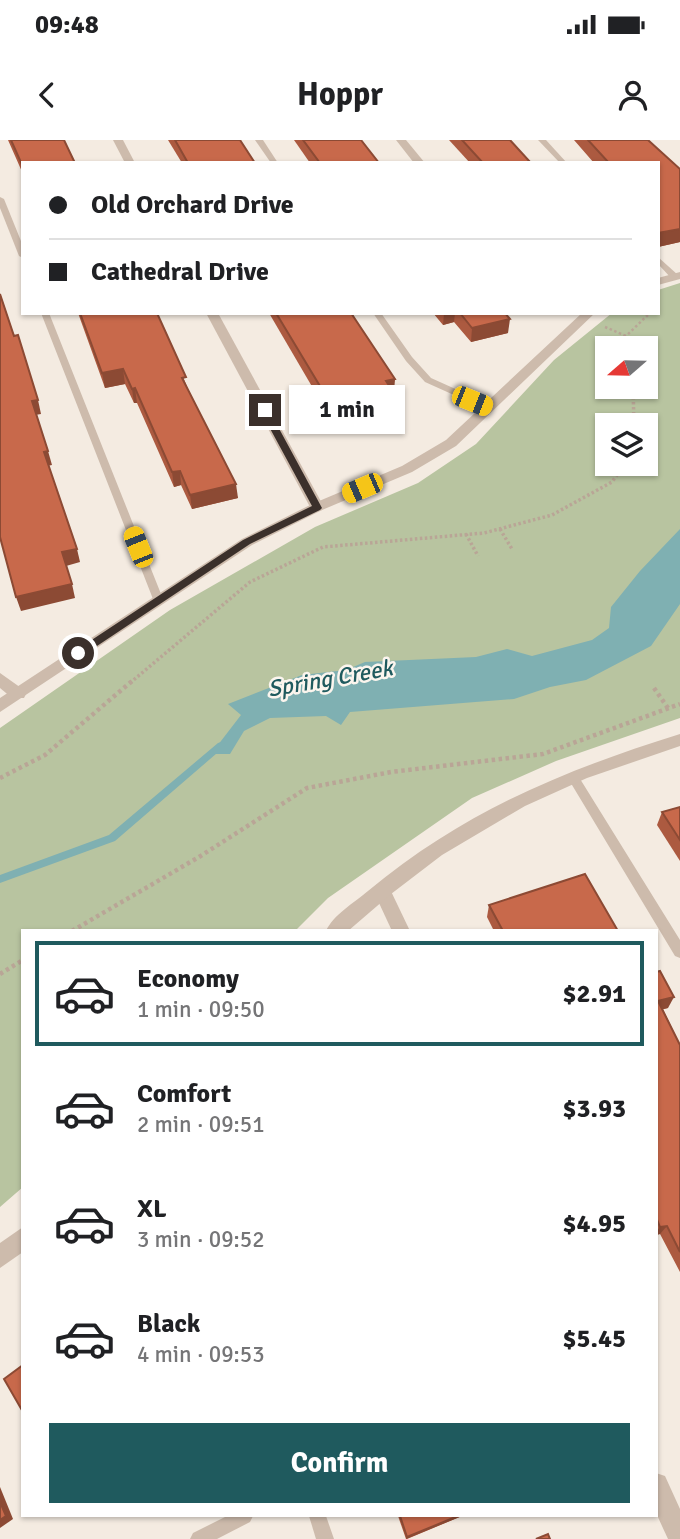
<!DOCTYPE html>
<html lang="en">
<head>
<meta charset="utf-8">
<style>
	body { margin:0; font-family:Signika,sans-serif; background:#f6f6f6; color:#202124; height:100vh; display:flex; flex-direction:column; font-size:26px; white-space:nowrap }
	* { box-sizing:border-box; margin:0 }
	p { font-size:23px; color:#757577 }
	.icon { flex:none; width:38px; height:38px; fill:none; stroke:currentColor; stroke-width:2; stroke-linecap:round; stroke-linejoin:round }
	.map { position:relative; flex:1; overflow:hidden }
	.panel { position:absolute; left:21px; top:789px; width:637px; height:588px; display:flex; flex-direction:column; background:#fff; border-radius:0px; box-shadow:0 2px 5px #0004 }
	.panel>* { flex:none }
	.hud { position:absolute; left:21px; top:21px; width:639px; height:154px; border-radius:0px; box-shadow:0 2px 5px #0004; display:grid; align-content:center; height:154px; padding:0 28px; background:#fff }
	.needle { width:46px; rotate:250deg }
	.fabs { position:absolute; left:595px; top:196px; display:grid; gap:14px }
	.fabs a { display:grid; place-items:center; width:63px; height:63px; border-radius:0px; background:#fff; box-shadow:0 2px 5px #0004; font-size:35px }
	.end { position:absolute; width:32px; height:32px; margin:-16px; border:9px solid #3b302b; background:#fff; box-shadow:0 0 0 4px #fff }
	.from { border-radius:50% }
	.bubble { position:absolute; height:49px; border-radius:0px; background:#fff; box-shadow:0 2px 5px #0004; font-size:23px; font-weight:700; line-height:49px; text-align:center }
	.car { position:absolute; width:21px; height:42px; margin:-21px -10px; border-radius:9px; box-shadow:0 0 5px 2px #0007; background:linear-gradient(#f5c518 24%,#345 0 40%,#f5c518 0 76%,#345 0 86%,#f5c518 0) }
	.hud b { display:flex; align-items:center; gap:24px; height:66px; font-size:26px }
	.hud b+b { border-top:2px solid #e0e0e0 }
	.hud i { width:18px; height:18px; background:#202124 }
	ul { padding:12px 0 0; list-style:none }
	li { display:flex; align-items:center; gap:21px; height:105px; margin:0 14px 10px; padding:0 14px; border:4px solid transparent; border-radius:0px }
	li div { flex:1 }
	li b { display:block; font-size:26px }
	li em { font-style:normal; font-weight:700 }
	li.current { border-color:#1f5a5e }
	li>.icon { width:63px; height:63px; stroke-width:1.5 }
	.primary-button { display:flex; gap:14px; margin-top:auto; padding:14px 28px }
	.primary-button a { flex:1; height:80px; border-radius:0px; background:#1f5a5e; color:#fff; font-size:28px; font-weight:700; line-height:80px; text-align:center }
	.status { display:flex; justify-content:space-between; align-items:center; height:49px; padding:0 35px; background:#fff; direction:ltr }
	.status svg { height:19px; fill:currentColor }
	header { display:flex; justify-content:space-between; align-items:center; height:91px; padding:0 28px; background:#fff; font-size:32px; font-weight:700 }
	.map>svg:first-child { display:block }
</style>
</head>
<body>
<div class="status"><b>09:48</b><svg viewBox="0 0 49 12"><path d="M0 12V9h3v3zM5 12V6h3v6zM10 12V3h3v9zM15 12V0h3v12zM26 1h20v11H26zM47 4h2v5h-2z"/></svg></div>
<header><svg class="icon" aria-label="back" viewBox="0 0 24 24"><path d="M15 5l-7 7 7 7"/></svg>Hoppr<svg class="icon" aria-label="person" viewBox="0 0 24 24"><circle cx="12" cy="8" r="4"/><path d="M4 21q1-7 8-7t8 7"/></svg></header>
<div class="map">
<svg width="680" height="1399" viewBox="0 0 680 1399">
	<rect width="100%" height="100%" fill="#f4ebe1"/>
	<!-- green -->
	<path fill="#b8c4a0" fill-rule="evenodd" d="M 680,143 L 680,578 L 556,621 L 472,658 L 328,758 L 295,791 L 23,791 L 23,1047 L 0,1067 L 0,588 L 170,470 L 315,387 L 418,343 L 476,304 L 554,220 L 612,173 L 658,173 L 658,150 ZM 607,208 L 646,208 L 646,247 L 607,247 ZM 607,285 L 646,285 L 646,324 L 607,324 Z"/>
	<!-- water -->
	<path fill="#7fb0b2" d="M 680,389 L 680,464 L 651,506 L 586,540 L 550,547 L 514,559 L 350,572 L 341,585 L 326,576 L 270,578 L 244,591 L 230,614 L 211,614 L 241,575 L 228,564 L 302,535 L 346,530 L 365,522 L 476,517 L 507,509 L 532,516 L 592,500 L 609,488 L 611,467 L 640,431 Z"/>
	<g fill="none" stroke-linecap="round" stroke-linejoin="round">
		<!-- stream -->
		<path fill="#7fb0b2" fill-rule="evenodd" d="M 221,602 L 226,605 L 224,607 L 115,701 L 0,743 L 0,735 L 109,695 L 218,603 Z"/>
		<!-- path-far2 -->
		<g stroke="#b9a596" stroke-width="2.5" stroke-dasharray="2.5 2.5" stroke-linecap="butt">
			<path d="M 605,187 L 626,196"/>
			<path d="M 628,208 L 626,196 L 650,173"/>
		</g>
		<!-- path-far1 -->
		<g stroke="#b9a596" stroke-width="3.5" stroke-dasharray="2.5 2.5" stroke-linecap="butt">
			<path d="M 633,247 L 634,285"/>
			<path d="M 500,389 L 512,409"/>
			<path d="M 466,394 L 478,416"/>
			<path d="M 130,543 L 250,442 L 323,407 L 484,393 L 552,375 L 612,342 L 625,324"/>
		</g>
		<!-- path -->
		<g stroke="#b9a596" stroke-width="4.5" stroke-dasharray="3.5 3.5" stroke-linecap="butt">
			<path d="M 654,548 L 668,568"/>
			<path d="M 0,638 L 45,615 L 132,541"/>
			<path d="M 72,791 L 199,717 L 307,648 L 391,632 L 543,614 L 680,564"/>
			<path d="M 0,834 L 23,820"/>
		</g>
		<!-- service -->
		<g fill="#cdbbac" fill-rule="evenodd">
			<path d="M 255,0 L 263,0 L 278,23 L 271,23 Z"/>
			<path d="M 538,0 L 546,0 L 567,23 L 560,23 Z"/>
			<path d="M 0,57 L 4,59 L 23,106 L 23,118 L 19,116 L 0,68 Z"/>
			<path d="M 658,117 L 678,135 L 678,139 L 672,139 L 658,124 Z"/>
			<path d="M 41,173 L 49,173 L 163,459 L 162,462 L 154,462 L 153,459 Z"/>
			<path d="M 373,173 L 381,173 L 412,217 L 431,238 L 491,265 L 491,269 L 485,269 L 425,242 L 406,221 Z"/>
			<path d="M 573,632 L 577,634 L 680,800 L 680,818 L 675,816 L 569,640 L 567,637 Z"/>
			<path d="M 227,1376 L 253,1376 L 250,1382 L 217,1399 L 190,1399 L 193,1393 Z"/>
			<path d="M 309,1376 L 326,1376 L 334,1399 L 316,1399 Z"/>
		</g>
		<!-- minor -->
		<g fill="#cdbbac" fill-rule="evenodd">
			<path d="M 113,0 L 123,0 L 135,23 L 125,23 Z"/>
			<path d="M 396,0 L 406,0 L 425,23 L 414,23 Z"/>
			<path d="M 206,173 L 218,173 L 324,367 L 322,370 L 317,372 L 310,367 Z"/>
			<path d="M 0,533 L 24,550 L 26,554 L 24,558 L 12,558 L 0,548 Z"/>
			<path d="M 382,742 L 388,745 L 410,791 L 392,791 L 373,750 L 376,745 Z"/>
			<path d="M 656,1333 L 665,1336 L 680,1369 L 680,1399 L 668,1399 L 656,1373 Z"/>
		</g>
		<!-- tertiary -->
		<g fill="#cdbbac" fill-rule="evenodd">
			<path d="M 680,132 L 680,139 L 658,145 L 658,138 Z"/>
			<path d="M 582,173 L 595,173 L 456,306 L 412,332 L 322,370 L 252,405 L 0,572 L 0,558 L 242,399 L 312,364 L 402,326 L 446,300 Z"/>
			<path d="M 680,594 L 680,606 L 587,638 L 525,666 L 442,715 L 391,754 L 348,791 L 326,791 C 333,775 355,762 368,751 C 465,671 562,631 680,594 Z"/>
			<path d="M 23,1087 L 23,1112 L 0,1128 L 0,1103 Z"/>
		</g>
	</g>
	<!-- wall -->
	<g fill="#ac5a40">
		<path d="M 8,0 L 64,0 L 23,23 L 23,34 Z"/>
		<path d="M 168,0 L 240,0 L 255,23 L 182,23 Z"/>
		<path d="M 294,0 L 361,0 L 379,23 L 310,23 Z"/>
		<path d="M 449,0 L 510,0 L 531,23 L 470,23 Z"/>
		<path d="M 574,0 L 648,0 L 680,29 L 680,102 L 658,107 L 658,23 L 594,23 Z"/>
		<path d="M 78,173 L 157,173 L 188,249 L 238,358 L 192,369 L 181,345 L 174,347 L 137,263 L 134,263 L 125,244 L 105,248 Z"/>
		<path d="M 269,173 L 352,173 L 394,253 L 400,276 L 338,291 Z"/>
		<path d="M 433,173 L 505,173 L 508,193 L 471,202 L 454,182 L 443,185 Z"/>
		<path d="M 680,667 L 680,721 L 657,685 L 662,672 Z"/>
		<path d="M 489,765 L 618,791 L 494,791 L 487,777 Z"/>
		<path d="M 656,832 L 668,868 L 663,869 L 680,905 L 680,1132 L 660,1094 L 656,1095 Z"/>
		<path d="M 398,1376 L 462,1376 L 407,1399 L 406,1399 Z"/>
	</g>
	<!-- shaded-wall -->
	<g fill="#8c4a34">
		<path d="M 680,89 L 680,102 L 658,107 L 658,93 Z"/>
		<path d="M 444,173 L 455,173 L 454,182 L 443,185 Z"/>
		<path d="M 510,179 L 508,193 L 471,202 L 472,188 Z"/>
		<path d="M 123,229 L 125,244 L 105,248 L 102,233 Z"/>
		<path d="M 395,239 L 394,253 L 386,241 Z"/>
		<path d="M 135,248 L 137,263 L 134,263 L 132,249 Z"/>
		<path d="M 38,260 L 41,274 L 35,275 L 32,261 Z"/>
		<path d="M 400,262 L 400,276 L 338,291 L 338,276 Z"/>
		<path d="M 48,311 L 52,325 L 47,326 L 44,312 Z"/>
		<path d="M 180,331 L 181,345 L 174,347 L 172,332 Z"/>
		<path d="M 236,344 L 238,358 L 192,369 L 190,355 Z"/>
		<path d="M 77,409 L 80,422 L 66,426 L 62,412 Z"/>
		<path d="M 72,444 L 75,458 L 21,471 L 16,457 Z"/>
		<path d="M 674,857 L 668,868 L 656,871 L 658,861 Z"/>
		<path d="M 667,1086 L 660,1094 L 656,1095 L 656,1092 L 660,1087 Z"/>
		<path d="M 0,1347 L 13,1379 L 0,1388 Z"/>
		<path d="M 458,1376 L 462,1376 L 406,1399 L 407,1397 Z"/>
	</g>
	<!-- building -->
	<g fill="#c8694b" stroke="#8c4a34" stroke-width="2">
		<path d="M 11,0 L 64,0 L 75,23 L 23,23 L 23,27 Z"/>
		<path d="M 175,0 L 240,0 L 255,23 L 188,23 Z"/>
		<path d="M 303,0 L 361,0 L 379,23 L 320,23 Z"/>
		<path d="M 462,0 L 510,0 L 531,23 L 483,23 Z"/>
		<path d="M 588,0 L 648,0 L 680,29 L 680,89 L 658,93 L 658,23 L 609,23 Z"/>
		<path d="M 0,154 L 14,196 L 18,195 L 38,260 L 32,261 L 48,311 L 44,312 L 77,409 L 62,412 L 72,444 L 16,457 L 0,397 Z"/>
		<path d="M 80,173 L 157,173 L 186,237 L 182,238 L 236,344 L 190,355 L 180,331 L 172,332 L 135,248 L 132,249 L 123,229 L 102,233 Z"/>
		<path d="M 276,173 L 351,173 L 395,239 L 386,241 L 400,262 L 338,276 Z"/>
		<path d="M 460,173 L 505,173 L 510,179 L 472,188 Z"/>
		<path d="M 680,667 L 680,700 L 662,672 Z"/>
		<path d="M 585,734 L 618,791 L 503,791 L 489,765 Z"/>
		<path d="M 660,831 L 674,857 L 658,861 L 680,905 L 680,1112 L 667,1086 L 660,1087 L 656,1077 L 656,832 Z"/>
		<path d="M 23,1225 L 23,1272 L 4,1239 Z"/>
		<path d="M 0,1362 L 6,1376 L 0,1380 Z"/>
		<path d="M 400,1376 L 458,1376 L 407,1397 Z"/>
		<path d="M 548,1394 L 550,1399 L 536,1399 Z"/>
	</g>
	<!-- route -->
	<path fill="#3b302b" d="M 265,268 L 269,270 L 322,368 L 320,370 L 250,404 L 82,516 L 75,516 L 75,511 L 243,400 L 312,366 L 260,270 Z"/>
	<g text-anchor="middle" stroke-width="5" stroke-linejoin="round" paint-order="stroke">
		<!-- water labels -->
		<g font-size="23" font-style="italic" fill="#1f5a5e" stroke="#fbf5ee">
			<text transform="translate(330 538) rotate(-10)" y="8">Spring Creek</text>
		</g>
	</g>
</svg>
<div class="fabs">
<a><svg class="needle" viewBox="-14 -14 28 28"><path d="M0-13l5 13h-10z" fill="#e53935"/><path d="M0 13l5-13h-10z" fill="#757577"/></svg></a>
<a><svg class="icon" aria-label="layers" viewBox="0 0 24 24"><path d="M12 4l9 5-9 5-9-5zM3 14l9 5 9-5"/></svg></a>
</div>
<i class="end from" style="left:78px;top:513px"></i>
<i class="end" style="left:265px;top:270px"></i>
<div class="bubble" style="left:289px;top:245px;width:116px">1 min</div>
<i class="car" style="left:472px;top:261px;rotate:112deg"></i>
<i class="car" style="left:362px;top:348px;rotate:247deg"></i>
<i class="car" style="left:138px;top:407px;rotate:338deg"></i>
<div class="hud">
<b><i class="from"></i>Old Orchard Drive</b>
<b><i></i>Cathedral Drive</b>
</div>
<section class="panel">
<ul>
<li class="current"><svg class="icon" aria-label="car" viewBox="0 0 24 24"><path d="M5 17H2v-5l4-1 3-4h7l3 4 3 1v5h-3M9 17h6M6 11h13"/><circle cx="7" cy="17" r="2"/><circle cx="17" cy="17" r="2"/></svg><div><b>Economy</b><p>1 min · 09:50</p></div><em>$2.91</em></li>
<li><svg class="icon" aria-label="car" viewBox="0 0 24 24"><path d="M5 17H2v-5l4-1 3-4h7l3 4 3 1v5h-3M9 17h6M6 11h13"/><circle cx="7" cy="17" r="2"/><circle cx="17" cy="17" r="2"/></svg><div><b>Comfort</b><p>2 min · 09:51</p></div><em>$3.93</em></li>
<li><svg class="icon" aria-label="car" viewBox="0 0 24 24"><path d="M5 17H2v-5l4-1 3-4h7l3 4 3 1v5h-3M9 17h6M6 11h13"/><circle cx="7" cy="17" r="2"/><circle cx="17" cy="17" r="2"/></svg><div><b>XL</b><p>3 min · 09:52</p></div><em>$4.95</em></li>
<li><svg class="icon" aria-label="car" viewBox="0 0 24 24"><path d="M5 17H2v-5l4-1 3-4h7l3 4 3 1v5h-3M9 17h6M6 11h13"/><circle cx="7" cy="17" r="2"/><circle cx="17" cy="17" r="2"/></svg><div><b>Black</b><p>4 min · 09:53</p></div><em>$5.45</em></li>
</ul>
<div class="primary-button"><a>Confirm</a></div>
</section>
</div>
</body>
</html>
